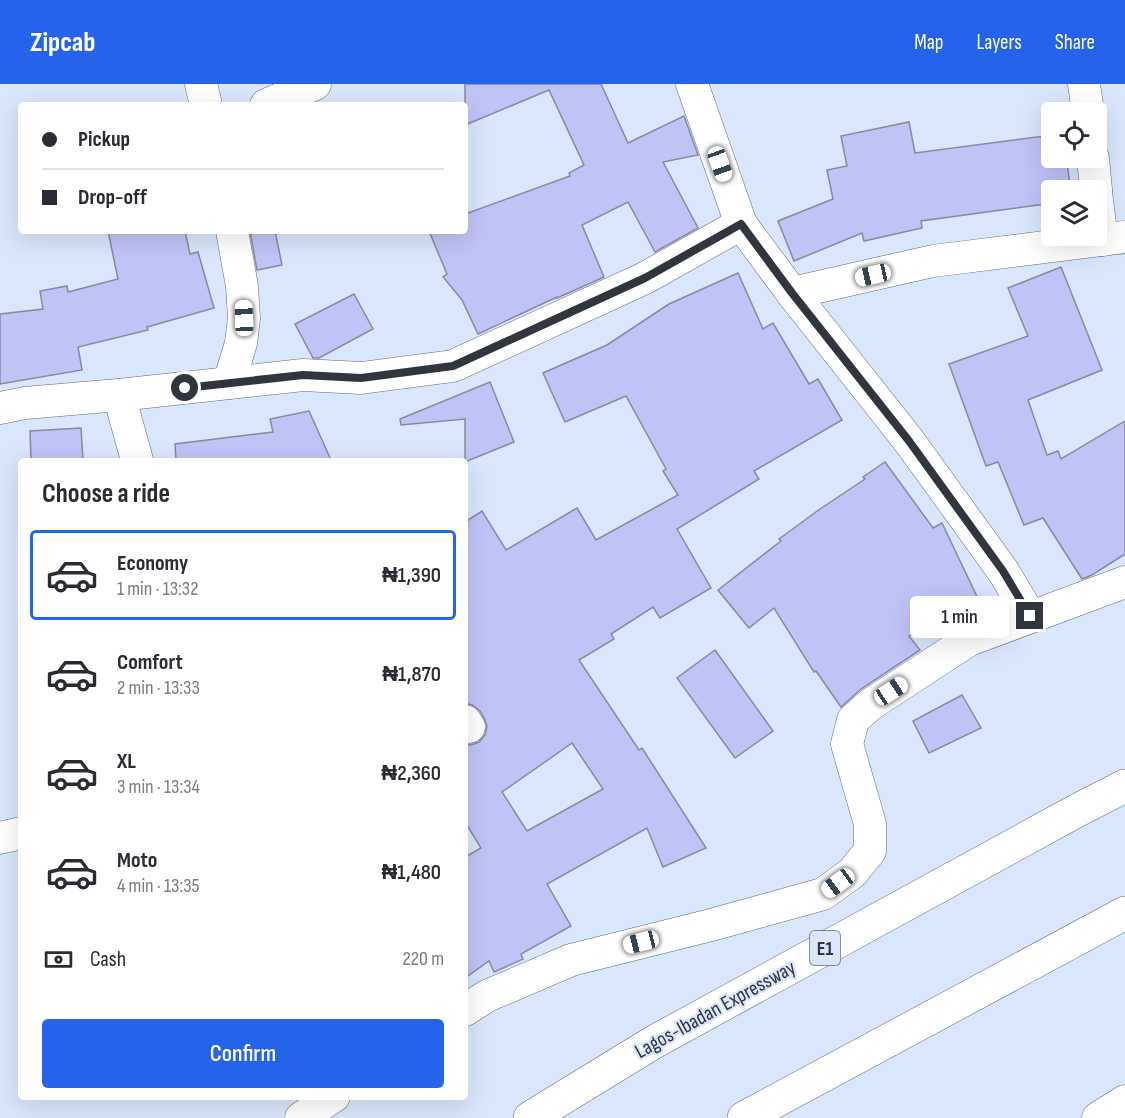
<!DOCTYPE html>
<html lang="en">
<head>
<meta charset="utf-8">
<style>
	body { margin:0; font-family:"Sofia Sans Condensed",sans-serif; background:#f2f2f3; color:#2b2b33; height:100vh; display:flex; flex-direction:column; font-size:22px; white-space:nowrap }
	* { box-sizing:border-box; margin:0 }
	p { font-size:20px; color:#7c7c81 }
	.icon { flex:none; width:33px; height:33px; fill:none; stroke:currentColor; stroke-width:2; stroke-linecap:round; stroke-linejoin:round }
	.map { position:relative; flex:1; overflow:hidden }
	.side { position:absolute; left:18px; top:374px; width:450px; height:642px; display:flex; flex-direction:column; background:#fff; border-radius:6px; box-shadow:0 6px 24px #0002 }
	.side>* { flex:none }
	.top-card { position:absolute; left:18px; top:18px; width:450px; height:132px; border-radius:6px; box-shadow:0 6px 24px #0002; display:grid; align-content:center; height:132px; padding:0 24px; background:#fff }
	.fabs { position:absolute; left:1041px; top:18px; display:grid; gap:12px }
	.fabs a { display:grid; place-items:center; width:66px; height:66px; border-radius:6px; background:#fff; box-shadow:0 6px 24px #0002; font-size:30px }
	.end { position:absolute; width:27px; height:27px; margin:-14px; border:8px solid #30353e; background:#fff; box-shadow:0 0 0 3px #fff }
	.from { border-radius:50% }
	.bubble { position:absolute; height:42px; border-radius:6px; background:#fff; box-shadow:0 6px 24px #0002; font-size:20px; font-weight:600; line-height:42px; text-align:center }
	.car { position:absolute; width:18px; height:36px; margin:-18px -9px; border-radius:8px; box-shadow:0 0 4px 2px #0007; background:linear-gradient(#fff 24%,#345 0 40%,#fff 0 76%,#345 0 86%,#fff 0) }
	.top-card b { display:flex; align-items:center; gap:21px; height:57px; font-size:22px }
	.top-card b+b { border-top:2px solid #e1e1e2 }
	.top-card i { width:15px; height:15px; background:#2b2b33 }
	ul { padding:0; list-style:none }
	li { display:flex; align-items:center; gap:18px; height:90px; margin:0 12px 9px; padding:0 12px; border:3px solid transparent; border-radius:6px }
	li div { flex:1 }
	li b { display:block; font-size:22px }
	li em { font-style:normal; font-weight:600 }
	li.active { border-color:#2563eb }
	li>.icon { width:54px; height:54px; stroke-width:1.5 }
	h2 { padding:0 24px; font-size:27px; line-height:72px }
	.pay { display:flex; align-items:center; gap:15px; height:66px; padding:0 24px; font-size:22px }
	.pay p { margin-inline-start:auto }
	.primary-button { display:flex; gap:12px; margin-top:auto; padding:12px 24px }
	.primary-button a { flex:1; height:69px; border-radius:6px; background:#2563eb; color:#fff; font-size:24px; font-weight:600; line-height:69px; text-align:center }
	header { display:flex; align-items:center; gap:36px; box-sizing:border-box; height:84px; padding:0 30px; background:#2563eb; color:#fff }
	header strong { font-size:28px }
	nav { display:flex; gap:33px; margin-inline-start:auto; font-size:21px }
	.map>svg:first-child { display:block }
</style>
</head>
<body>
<header>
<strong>Zipcab</strong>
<nav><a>Map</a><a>Layers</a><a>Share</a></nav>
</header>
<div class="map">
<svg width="1125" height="1034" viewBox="0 0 1125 1034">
	<rect width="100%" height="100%" fill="#d9e6fb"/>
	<!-- building -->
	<g fill="#c0c3f6" stroke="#88899f" stroke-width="1.5" fill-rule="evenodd">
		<path d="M 465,0 L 601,0 L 628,59 L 684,32 L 698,71 L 663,78 L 698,144 L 655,168 L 628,118 L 582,141 L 604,193 L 557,214 L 557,213 L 478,250 L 462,216 L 443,193 L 447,190 L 429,147 L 465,147 L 465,130 L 570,92 L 569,89 L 584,81 L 549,6 L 465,41 Z"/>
		<path d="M 909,38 L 915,69 L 1052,51 L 1052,74 L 1066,74 L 1071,106 L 1052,106 L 1052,119 L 921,137 L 922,144 L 864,157 L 862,149 L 794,177 L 778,137 L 833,115 L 827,86 L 847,82 L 841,52 Z"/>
		<path d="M 108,147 L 185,147 L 190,170 L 198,168 L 214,224 L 147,243 L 148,246 L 78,263 L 82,286 L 0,300 L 0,230 L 43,225 L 40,207 L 67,202 L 68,208 L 118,195 Z"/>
		<path d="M 250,147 L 275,147 L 282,181 L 257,186 Z"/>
		<path d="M 1061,183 L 1102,286 L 1028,316 L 1047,371 L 1058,367 L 1061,375 L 1125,337 L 1125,470 L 1092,491 L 1082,495 L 1043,434 L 1024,441 L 998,378 L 986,382 L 949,280 L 1028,252 L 1008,204 Z"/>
		<path d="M 738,189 L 763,245 L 773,239 L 809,300 L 818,295 L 842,336 L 754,387 L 759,395 L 677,445 L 711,504 L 660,534 L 653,523 L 611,550 L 614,555 L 579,576 L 639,666 L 642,664 L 706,764 L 663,783 L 647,744 L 547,800 L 571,842 L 521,870 L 523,875 L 494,888 L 489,877 L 465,894 L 465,773 L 481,764 L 465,738 L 465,660 L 471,661 L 479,658 L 485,651 L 487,642 L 484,634 L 480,627 L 472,621 L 465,619 L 465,438 L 482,427 L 506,466 L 577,424 L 596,456 L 678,411 L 663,387 L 666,385 L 626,312 L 565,338 L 543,289 L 607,261 L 669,220 ZM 572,659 L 603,705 L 527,747 L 502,708 Z"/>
		<path d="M 354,210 L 373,245 L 319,274 L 313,274 L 295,240 Z"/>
		<path d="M 490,298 L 514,358 L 465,378 L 465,335 L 401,341 L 400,335 Z"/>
		<path d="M 309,327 L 331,376 L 176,376 L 175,360 L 273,348 L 270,335 Z"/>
		<path d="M 81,344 L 83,376 L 31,376 L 30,347 Z"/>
		<path d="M 885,378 L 933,444 L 942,439 L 980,519 L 909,552 L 920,566 L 861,605 L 841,623 L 816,587 L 814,588 L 774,524 L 749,544 L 718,506 L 781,457 L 779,455 L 820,425 L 865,395 L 863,393 Z"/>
		<path d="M 715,566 L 773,647 L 735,674 L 677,594 Z"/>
		<path d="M 962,611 L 981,644 L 929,669 L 913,637 Z"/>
	</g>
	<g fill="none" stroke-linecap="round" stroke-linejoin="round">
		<defs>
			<g id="minor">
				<path d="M 201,0 L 206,21"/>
				<path d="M 692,0 L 741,140 L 792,209 L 909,357 L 1003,487 L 1030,532"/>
				<path d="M 1084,0 L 1088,28"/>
				<path d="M 266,21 L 315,0"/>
				<path d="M 1093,74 L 1096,106"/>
				<path d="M 1096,108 L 1102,156"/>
				<path d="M 792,209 L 933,177 L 1125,153"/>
				<path d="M 229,299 L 241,259 L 244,234 L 242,202 L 232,147"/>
				<path d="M 119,311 L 137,376"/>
				<path d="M 0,324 L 25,319 L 119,311 L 303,291 L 361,294 L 453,282 L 645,194 L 741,140"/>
				<path d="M 465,637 L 469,643"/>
				<path d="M 0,754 L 21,749"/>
				<path d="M 465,926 L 487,912 L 571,876 L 711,841 L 823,810 L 852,789 L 870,767 L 870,740 L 847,660 L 853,636 L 871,620 L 969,556 L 1125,498"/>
				<path d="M 301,1034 L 334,1012"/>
				<path d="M 1098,1034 L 1125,1017"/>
			</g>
			<g id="highway">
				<path d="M 530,1034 L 654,958 L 1078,726 L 1125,702"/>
				<path d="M 744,1034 L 1125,829"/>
			</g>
		</defs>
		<!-- minor casing -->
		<use href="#minor" stroke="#5f6a7c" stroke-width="33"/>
		<!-- highway casing -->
		<use href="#highway" stroke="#5f6a7c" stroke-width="34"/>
		<!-- minor -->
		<use href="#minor" stroke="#fff" stroke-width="32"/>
		<!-- highway -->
		<use href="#highway" stroke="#fff" stroke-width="33"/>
	</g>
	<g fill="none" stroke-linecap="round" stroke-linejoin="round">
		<!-- route -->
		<path stroke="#30353e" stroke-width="8" d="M 185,304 L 303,291 L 361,294 L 453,282 L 645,194 L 741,140 L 792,209 L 909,357 L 1003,487 L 1030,532"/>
	</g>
	<g text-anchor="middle" stroke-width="4.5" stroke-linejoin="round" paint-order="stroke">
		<!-- shield labels -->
		<rect fill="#d9e6fb" stroke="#636a77" stroke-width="1.5" x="810" y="847" width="30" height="34" rx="4.5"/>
		<g font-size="20" font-weight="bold" fill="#30353e">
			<text x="825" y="871">E1</text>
		</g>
		<!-- street labels -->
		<g font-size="21" fill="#30353e" stroke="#d9e6fb">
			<text transform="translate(715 925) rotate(-29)" y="7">Lagos-Ibadan Expressway</text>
		</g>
	</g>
</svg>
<div class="fabs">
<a><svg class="icon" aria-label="locate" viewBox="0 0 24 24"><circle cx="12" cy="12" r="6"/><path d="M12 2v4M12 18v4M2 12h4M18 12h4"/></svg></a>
<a><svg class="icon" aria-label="layers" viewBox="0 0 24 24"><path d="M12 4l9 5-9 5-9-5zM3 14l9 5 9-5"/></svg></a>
</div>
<i class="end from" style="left:185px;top:304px"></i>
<i class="end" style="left:1030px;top:532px"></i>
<div class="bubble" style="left:910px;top:512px;width:99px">1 min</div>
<i class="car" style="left:720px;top:80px;rotate:160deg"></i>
<i class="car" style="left:873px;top:191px;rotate:257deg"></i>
<i class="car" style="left:244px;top:234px;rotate:358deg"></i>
<i class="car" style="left:891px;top:607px;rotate:57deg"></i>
<i class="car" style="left:838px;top:799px;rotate:234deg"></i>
<i class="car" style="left:641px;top:858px;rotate:256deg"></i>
<div class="top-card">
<b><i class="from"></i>Pickup</b>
<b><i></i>Drop-off</b>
</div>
<section class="side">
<h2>Choose a ride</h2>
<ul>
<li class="active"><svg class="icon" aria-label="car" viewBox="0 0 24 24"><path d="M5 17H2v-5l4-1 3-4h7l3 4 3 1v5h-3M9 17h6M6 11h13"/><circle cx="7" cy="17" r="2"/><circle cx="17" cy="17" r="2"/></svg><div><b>Economy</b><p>1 min · 13:32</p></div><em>₦1,390</em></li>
<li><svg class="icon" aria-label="car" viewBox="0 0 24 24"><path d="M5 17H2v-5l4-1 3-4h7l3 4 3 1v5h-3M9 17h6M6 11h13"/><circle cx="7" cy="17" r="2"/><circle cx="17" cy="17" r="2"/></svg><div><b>Comfort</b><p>2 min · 13:33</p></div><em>₦1,870</em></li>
<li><svg class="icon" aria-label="car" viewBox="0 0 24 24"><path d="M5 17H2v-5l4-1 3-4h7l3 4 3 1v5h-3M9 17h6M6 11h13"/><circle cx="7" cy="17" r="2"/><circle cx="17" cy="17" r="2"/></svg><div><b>XL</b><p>3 min · 13:34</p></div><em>₦2,360</em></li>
<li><svg class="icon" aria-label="car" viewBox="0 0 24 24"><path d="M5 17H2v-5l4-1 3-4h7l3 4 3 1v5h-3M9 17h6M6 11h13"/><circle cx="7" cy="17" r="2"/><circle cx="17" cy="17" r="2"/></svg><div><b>Moto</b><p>4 min · 13:35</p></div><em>₦1,480</em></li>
</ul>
<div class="pay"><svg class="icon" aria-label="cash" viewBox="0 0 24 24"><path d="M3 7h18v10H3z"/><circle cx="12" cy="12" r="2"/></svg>Cash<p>220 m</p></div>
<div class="primary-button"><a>Confirm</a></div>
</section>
</div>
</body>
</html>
